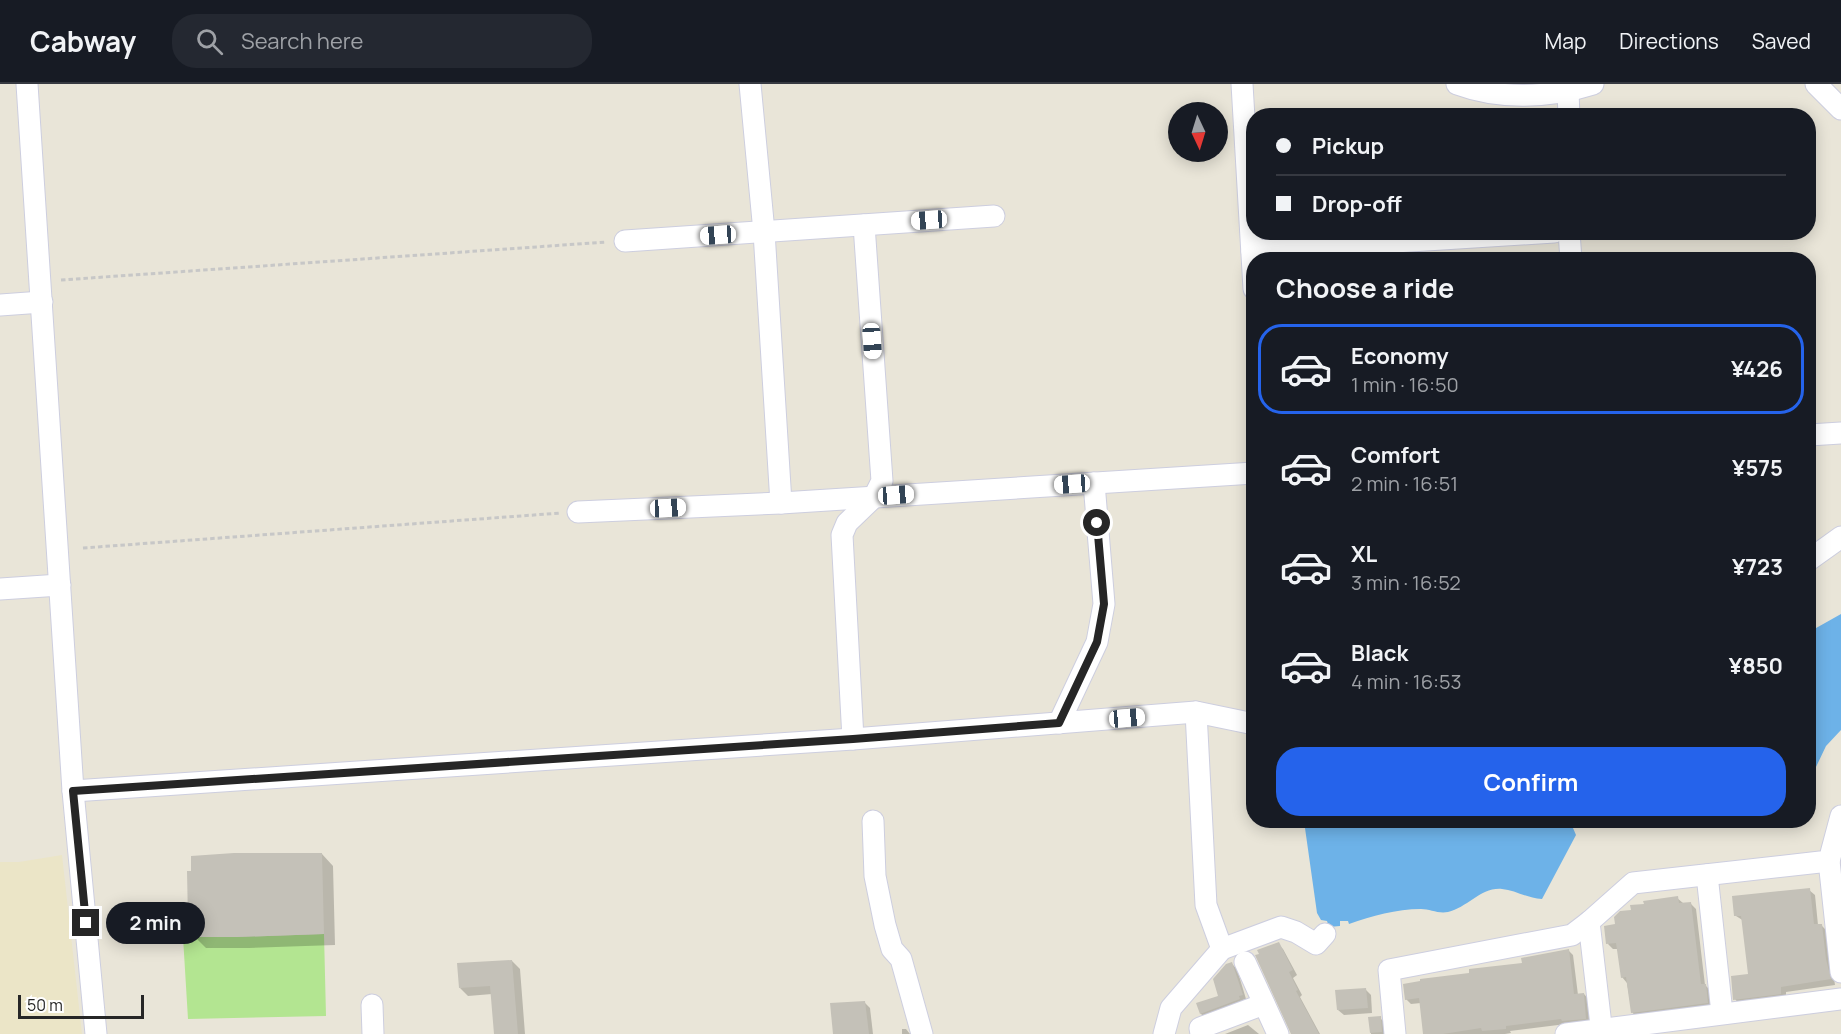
<!DOCTYPE html>
<html lang="en">
<head>
<meta charset="utf-8">
<style>
	body { margin:0; font-family:Manrope,sans-serif; background:#242831; color:#f1f3f6; height:100vh; display:flex; flex-direction:column; font-size:22px; white-space:nowrap }
	* { box-sizing:border-box; margin:0 }
	p { font-size:20px; color:#9ea1a6 }
	.icon { flex:none; width:33px; height:33px; fill:none; stroke:currentColor; stroke-width:2; stroke-linecap:round; stroke-linejoin:round }
	.map { position:relative; flex:1; overflow:hidden }
	.drawer { position:absolute; left:1246px; top:168px; width:570px; height:576px; display:flex; flex-direction:column; background:#171b24; border-radius:24px; box-shadow:0 3px 15px #0003 }
	.drawer>* { flex:none }
	.banner { position:absolute; left:1246px; top:24px; width:570px; height:132px; border-radius:24px; box-shadow:0 3px 15px #0003; display:grid; align-content:center; height:132px; padding:0 30px; background:#171b24 }
	.needle { width:39px; rotate:176deg }
	.buttons { position:absolute; left:1168px; top:18px; display:grid; gap:12px }
	.buttons a { display:grid; place-items:center; width:60px; height:60px; border-radius:50%; background:#171b24; box-shadow:0 3px 15px #0003; font-size:30px }
	.scale { position:absolute; left:18px; bottom:15px; width:126px; box-sizing:border-box; padding-left:6px; border:3px solid #262626; border-top:0; font-size:16px; line-height:21px; white-space:nowrap; color:#262626; -webkit-text-stroke:4px #fff; paint-order:stroke }
	.end { position:absolute; width:27px; height:27px; margin:-14px; border:8px solid #262626; background:#fff; box-shadow:0 0 0 3px #fff }
	.from { border-radius:50% }
	.bubble { position:absolute; height:42px; border-radius:21px; background:#171b24; box-shadow:0 3px 15px #0003; font-size:20px; font-weight:700; line-height:42px; text-align:center }
	.car { position:absolute; width:18px; height:36px; margin:-18px -9px; border-radius:8px; box-shadow:0 0 4px 2px #0007; background:linear-gradient(#fff 24%,#345 0 40%,#fff 0 76%,#345 0 86%,#fff 0) }
	.banner b { display:flex; align-items:center; gap:21px; height:57px; font-size:22px }
	.banner b+b { border-top:2px solid #363941 }
	.banner i { width:15px; height:15px; background:#f1f3f6 }
	ul { padding:0; list-style:none }
	li { display:flex; align-items:center; gap:18px; height:90px; margin:0 12px 9px; padding:0 18px; border:3px solid transparent; border-radius:24px }
	li div { flex:1 }
	li b { display:block; font-size:22px }
	li em { font-style:normal; font-weight:700 }
	li.on { border-color:#2563eb }
	li>.icon { width:54px; height:54px; stroke-width:1.5 }
	h2 { padding:0 30px; font-size:27px; line-height:72px }
	.primary-button { display:flex; gap:12px; margin-top:auto; padding:12px 30px }
	.primary-button a { flex:1; height:69px; border-radius:24px; background:#2563eb; color:#fff; font-size:24px; font-weight:700; line-height:69px; text-align:center }
	header { display:flex; align-items:center; gap:36px; box-sizing:border-box; height:84px; padding:0 30px; background:#171b24; border-bottom:2px solid #363941 }
	header strong { font-size:28px }
	nav { display:flex; gap:33px; margin-inline-start:auto; font-size:21px }
	.search { width:420px; height:54px; background:#242831; display:flex; align-items:center; gap:15px; box-sizing:border-box; padding:0 21px; border-radius:24px; color:#9ea1a6; font-size:22px }
	.map>svg:first-child { display:block }
</style>
</head>
<body>
<header>
<strong>Cabway</strong>
<div class="search"><svg class="icon" aria-label="search" viewBox="0 0 24 24"><circle cx="10" cy="10" r="6"/><path d="M15 15l6 6"/></svg>Search here</div>
<nav><a>Map</a><a>Directions</a><a>Saved</a></nav>
</header>
<div class="map">
<svg width="1841" height="950" viewBox="0 0 1841 950">
	<rect width="100%" height="100%" fill="#e9e5d8"/>
	<!-- education -->
	<path fill="#ebe5c7" d="M 62,771 L 82,950 L 0,950 L 0,778 L 19,778 Z"/>
	<!-- pitch -->
	<path fill="#b3e591" d="M 324,850 L 326,932 L 188,935 L 183,853 L 236,853 Z"/>
	<!-- water -->
	<g fill="#6db2e8">
		<path d="M 1841,530 L 1841,646 L 1826,662 L 1816,683 L 1809,711 L 1809,548 Z"/>
		<path d="M 1304,737 L 1570,737 L 1576,751 L 1542,815 C 1526,814 1515,806 1502,805 C 1481,803 1467,824 1448,828 C 1438,830 1430,825 1421,825 C 1396,825 1372,832 1349,840 L 1348,837 L 1340,837 L 1340,842 L 1329,843 L 1327,837 L 1321,836 L 1317,829 Z"/>
	</g>
	<!-- shadow -->
	<g fill="#0003">
		<path d="M 322,770 L 333,782 L 335,861 L 249,864 L 206,864 L 194,852 L 194,841 L 189,837 L 192,788 Z"/>
		<path d="M 1809,806 L 1815,811 L 1818,841 L 1821,841 L 1827,847 L 1835,901 L 1786,908 L 1786,915 L 1740,921 L 1735,915 L 1750,892 L 1744,837 L 1736,832 Z"/>
		<path d="M 1677,814 L 1683,819 L 1691,820 L 1696,825 L 1705,901 L 1711,907 L 1713,924 L 1637,934 L 1632,928 L 1627,899 L 1622,893 L 1619,865 L 1613,865 L 1608,860 L 1616,842 Z"/>
		<path d="M 1278,860 L 1283,865 L 1297,891 L 1293,894 L 1302,911 L 1300,913 L 1320,950 L 1293,950 Z"/>
		<path d="M 1568,866 L 1573,871 L 1578,911 L 1584,910 L 1589,916 L 1590,939 L 1566,940 L 1510,947 L 1511,949 L 1505,950 L 1425,950 L 1421,919 L 1411,920 L 1406,915 L 1471,891 L 1524,880 Z"/>
		<path d="M 512,877 L 520,885 L 525,950 L 495,950 L 492,910 L 468,912 L 460,904 Z"/>
		<path d="M 1232,880 L 1237,885 L 1246,915 L 1243,916 L 1244,920 L 1206,934 L 1201,930 L 1198,920 L 1220,912 Z"/>
		<path d="M 1365,905 L 1371,911 L 1372,929 L 1344,931 L 1338,926 Z"/>
		<path d="M 864,918 L 870,924 L 873,950 L 835,950 Z"/>
		<path d="M 1370,934 L 1380,934 L 1385,939 L 1386,950 L 1371,950 Z"/>
		<path d="M 1248,941 L 1259,950 L 1225,950 Z"/>
		<path d="M 902,945 L 906,945 L 910,950 L 902,950 Z"/>
	</g>
	<!-- building -->
	<g fill="#c4c1b8">
		<path d="M 234,769 L 322,769 L 324,850 L 236,853 L 193,853 L 192,837 L 188,837 L 187,787 L 191,787 L 191,772 Z"/>
		<path d="M 1810,804 L 1814,840 L 1822,840 L 1826,875 L 1831,895 L 1781,903 L 1781,910 L 1733,916 L 1731,892 L 1748,890 L 1741,832 L 1734,832 L 1732,812 Z"/>
		<path d="M 1678,812 L 1679,819 L 1691,818 L 1701,900 L 1706,900 L 1708,919 L 1631,929 L 1626,893 L 1621,894 L 1616,859 L 1606,860 L 1604,842 L 1615,840 L 1614,833 L 1620,827 L 1631,826 L 1630,821 L 1644,820 L 1643,817 Z"/>
		<path d="M 1279,858 L 1293,886 L 1289,888 L 1298,906 L 1296,907 L 1319,950 L 1291,950 L 1255,871 L 1259,870 L 1257,866 Z"/>
		<path d="M 1569,865 L 1574,910 L 1584,909 L 1586,935 L 1562,937 L 1561,935 L 1506,942 L 1506,945 L 1482,947 L 1481,944 L 1443,950 L 1423,950 L 1419,914 L 1405,916 L 1403,900 L 1420,897 L 1420,895 L 1469,889 L 1469,885 L 1522,879 L 1521,874 Z"/>
		<path d="M 512,876 L 518,950 L 494,950 L 490,902 L 459,904 L 457,879 Z"/>
		<path d="M 1232,878 L 1243,911 L 1239,912 L 1240,915 L 1200,930 L 1196,919 L 1218,912 L 1213,895 L 1226,880 Z"/>
		<path d="M 1366,904 L 1368,924 L 1337,926 L 1335,906 Z"/>
		<path d="M 865,917 L 869,950 L 833,950 L 830,919 Z"/>
		<path d="M 1381,932 L 1382,948 L 1370,949 L 1368,933 Z"/>
	</g>
	<g fill="none" stroke-linecap="round" stroke-linejoin="round">
		<defs>
			<g id="minor">
				<path d="M 27,0 L 73,707 L 96,950"/>
				<path d="M 750,0 L 764,148 L 781,419"/>
				<path d="M 1242,0 L 1254,205"/>
				<path d="M 1457,0 C 1500,16 1549,14 1593,0"/>
				<path d="M 1816,0 L 1841,25"/>
				<path d="M 1568,8 L 1569,32"/>
				<path d="M 1569,148 L 1571,176"/>
				<path d="M 625,157 L 994,132"/>
				<path d="M 1252,167 L 1554,148"/>
				<path d="M 0,221 L 42,218"/>
				<path d="M 1809,351 L 1841,349"/>
				<path d="M 578,428 L 781,419 L 1254,389"/>
				<path d="M 1809,476 L 1841,453"/>
				<path d="M 0,505 L 60,501"/>
				<path d="M 1196,628 L 1206,821 L 1222,865"/>
				<path d="M 1059,639 L 1097,558 L 1104,520 L 1094,399"/>
				<path d="M 853,655 L 842,451 L 847,439 L 874,413 L 882,397 L 864,141"/>
				<path d="M 73,707 L 853,655 L 1196,628 L 1254,640"/>
				<path d="M 873,737 L 875,792 L 885,841 L 892,865 L 901,875 L 922,950"/>
				<path d="M 1829,777 L 1841,888"/>
				<path d="M 1707,791 L 1722,929"/>
				<path d="M 1589,838 L 1602,950"/>
				<path d="M 1245,878 L 1278,950"/>
				<path d="M 372,921 L 373,950"/>
				<path d="M 1164,950 L 1171,924 L 1222,865 L 1281,843 L 1296,848 L 1316,860 L 1325,850"/>
				<path d="M 1201,950 L 1200,944 L 1264,920"/>
				<path d="M 1395,950 L 1389,886 L 1572,851 L 1589,838 L 1633,799 L 1829,777 L 1841,732"/>
				<path d="M 1566,950 L 1841,915"/>
			</g>
		</defs>
		<!-- minor casing -->
		<use href="#minor" stroke="#cdcedf" stroke-width="23"/>
		<!-- path -->
		<g stroke="#c7c7c7" stroke-width="3" stroke-dasharray="4.5 3" stroke-linecap="butt">
			<path d="M 61,196 L 607,158"/>
			<path d="M 83,464 L 561,429"/>
		</g>
		<!-- minor -->
		<use href="#minor" stroke="#fff" stroke-width="21"/>
	</g>
	<g fill="none" stroke-linecap="round" stroke-linejoin="round">
		<!-- route -->
		<path stroke="#262626" stroke-width="8" d="M 86,839 L 73,707 L 853,655 L 1059,639 L 1097,558 L 1104,520 L 1097,439"/>
	</g>
</svg>
<div class="buttons">
<a><svg class="needle" viewBox="-14 -14 28 28"><path d="M0-13l5 13h-10z" fill="#e53935"/><path d="M0 13l5-13h-10z" fill="#9ea1a6"/></svg></a>
</div>
<div class="scale">50 m</div>
<i class="end from" style="left:1097px;top:439px"></i>
<i class="end" style="left:86px;top:839px"></i>
<div class="bubble" style="left:106px;top:818px;width:99px">2 min</div>
<i class="car" style="left:929px;top:136px;rotate:266deg"></i>
<i class="car" style="left:718px;top:151px;rotate:266deg"></i>
<i class="car" style="left:872px;top:257px;rotate:176deg"></i>
<i class="car" style="left:1072px;top:400px;rotate:266deg"></i>
<i class="car" style="left:896px;top:411px;rotate:86deg"></i>
<i class="car" style="left:668px;top:424px;rotate:87deg"></i>
<i class="car" style="left:1127px;top:634px;rotate:85deg"></i>
<div class="banner">
<b><i class="from"></i>Pickup</b>
<b><i></i>Drop-off</b>
</div>
<section class="drawer">
<h2>Choose a ride</h2>
<ul>
<li class="on"><svg class="icon" aria-label="car" viewBox="0 0 24 24"><path d="M5 17H2v-5l4-1 3-4h7l3 4 3 1v5h-3M9 17h6M6 11h13"/><circle cx="7" cy="17" r="2"/><circle cx="17" cy="17" r="2"/></svg><div><b>Economy</b><p>1 min · 16:50</p></div><em>¥426</em></li>
<li><svg class="icon" aria-label="car" viewBox="0 0 24 24"><path d="M5 17H2v-5l4-1 3-4h7l3 4 3 1v5h-3M9 17h6M6 11h13"/><circle cx="7" cy="17" r="2"/><circle cx="17" cy="17" r="2"/></svg><div><b>Comfort</b><p>2 min · 16:51</p></div><em>¥575</em></li>
<li><svg class="icon" aria-label="car" viewBox="0 0 24 24"><path d="M5 17H2v-5l4-1 3-4h7l3 4 3 1v5h-3M9 17h6M6 11h13"/><circle cx="7" cy="17" r="2"/><circle cx="17" cy="17" r="2"/></svg><div><b>XL</b><p>3 min · 16:52</p></div><em>¥723</em></li>
<li><svg class="icon" aria-label="car" viewBox="0 0 24 24"><path d="M5 17H2v-5l4-1 3-4h7l3 4 3 1v5h-3M9 17h6M6 11h13"/><circle cx="7" cy="17" r="2"/><circle cx="17" cy="17" r="2"/></svg><div><b>Black</b><p>4 min · 16:53</p></div><em>¥850</em></li>
</ul>
<div class="primary-button"><a>Confirm</a></div>
</section>
</div>
</body>
</html>
